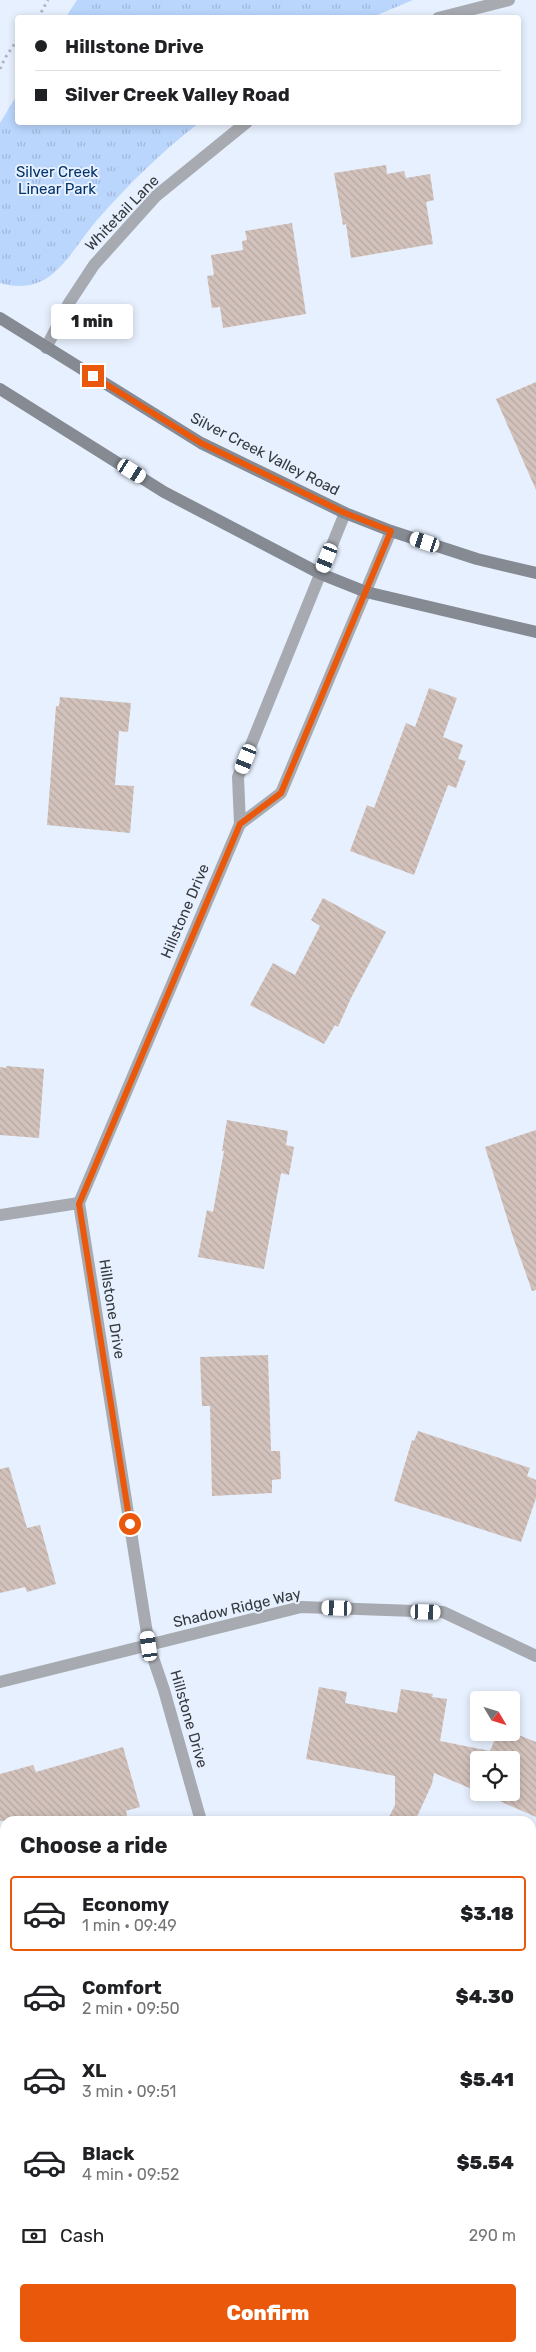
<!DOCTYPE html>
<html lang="en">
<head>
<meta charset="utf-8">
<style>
	body { margin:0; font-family:Rubik,sans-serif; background:#f2f2f2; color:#202124; height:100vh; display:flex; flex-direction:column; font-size:19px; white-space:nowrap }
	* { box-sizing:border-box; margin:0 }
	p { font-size:16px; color:#757577 }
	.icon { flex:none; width:28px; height:28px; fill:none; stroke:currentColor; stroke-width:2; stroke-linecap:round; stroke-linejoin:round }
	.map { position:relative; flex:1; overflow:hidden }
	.sheet { position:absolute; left:0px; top:1816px; width:536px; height:536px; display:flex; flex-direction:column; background:#fff; border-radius:15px 15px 0 0; box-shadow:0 2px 8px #0003 }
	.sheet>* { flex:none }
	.guide { position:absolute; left:15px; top:15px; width:506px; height:110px; border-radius:5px; box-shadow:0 2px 8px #0003; display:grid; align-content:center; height:110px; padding:0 20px; background:#fff }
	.needle { width:32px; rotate:128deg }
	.tools { position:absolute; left:470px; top:1691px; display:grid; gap:10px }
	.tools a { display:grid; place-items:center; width:50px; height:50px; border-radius:5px; background:#fff; box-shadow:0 2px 8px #0003; font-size:25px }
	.end { position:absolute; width:22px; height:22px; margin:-11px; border:6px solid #ea580c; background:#fff; box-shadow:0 0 0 2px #fff }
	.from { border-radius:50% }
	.bubble { position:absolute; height:35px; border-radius:5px; background:#fff; box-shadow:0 2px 8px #0003; font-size:16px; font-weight:800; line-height:35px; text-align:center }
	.car { position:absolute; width:15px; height:30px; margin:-15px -8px; border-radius:6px; box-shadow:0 0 4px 1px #0007; background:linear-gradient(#fff 24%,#345 0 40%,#fff 0 76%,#345 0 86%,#fff 0) }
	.guide b { display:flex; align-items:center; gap:18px; height:48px; font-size:19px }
	.guide b+b { border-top:1px solid #e0e0e0 }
	.guide i { width:12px; height:12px; background:#202124 }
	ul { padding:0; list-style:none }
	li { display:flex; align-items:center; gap:15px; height:75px; margin:0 10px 8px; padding:0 10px; border:2px solid transparent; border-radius:5px }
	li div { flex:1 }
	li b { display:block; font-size:19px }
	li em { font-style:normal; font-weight:800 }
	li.current { border-color:#ea580c }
	li>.icon { width:45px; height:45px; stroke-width:1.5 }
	h2 { padding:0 20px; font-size:22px; line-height:60px }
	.pay { display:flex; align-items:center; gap:12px; height:55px; padding:0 20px; font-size:19px }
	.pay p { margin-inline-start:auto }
	.button { display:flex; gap:10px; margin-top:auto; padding:10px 20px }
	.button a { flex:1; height:58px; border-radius:5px; background:#ea580c; color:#fff; font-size:20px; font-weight:800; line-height:58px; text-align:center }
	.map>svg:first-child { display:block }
</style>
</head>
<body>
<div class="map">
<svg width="536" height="2352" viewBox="0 0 536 2352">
	<defs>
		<pattern id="park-tufts" width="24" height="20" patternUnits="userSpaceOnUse" patternTransform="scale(1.25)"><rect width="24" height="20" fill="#bad6fd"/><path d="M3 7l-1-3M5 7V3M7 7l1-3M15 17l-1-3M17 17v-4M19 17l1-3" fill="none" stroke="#a0b8da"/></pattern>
		<pattern id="building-back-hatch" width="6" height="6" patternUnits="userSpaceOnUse" patternTransform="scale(1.25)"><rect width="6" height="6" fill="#d2c2bb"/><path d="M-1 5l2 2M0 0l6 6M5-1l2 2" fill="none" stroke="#b5a7a2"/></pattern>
	</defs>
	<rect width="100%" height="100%" fill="#e7f0fe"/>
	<!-- park -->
	<g fill="url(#park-tufts)">
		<path d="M 77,0 L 413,0 L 370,18 L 66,17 Z"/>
		<path d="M 17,95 L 18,122 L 199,123 C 162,151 128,185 97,220 C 81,238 68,264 47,278 C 33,287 16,288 0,283 L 0,123 Z"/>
	</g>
	<!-- building -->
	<g fill="url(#building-back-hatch)">
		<path d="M 386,165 L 387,174 L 404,171 L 406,178 L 430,174 L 434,200 L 426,202 L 433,244 L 351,258 L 346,224 L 343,225 L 334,173 Z"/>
		<path d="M 292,223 L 306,314 L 223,328 L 220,307 L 212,308 L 207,276 L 214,275 L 211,255 L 243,250 L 242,241 L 247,240 L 245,231 Z"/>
		<path d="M 536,382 L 536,490 L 496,399 Z"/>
		<path d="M 429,688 L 457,698 L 443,737 L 463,745 L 458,759 L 466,761 L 456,788 L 448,785 L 414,875 L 350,851 L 367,805 L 374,808 L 406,723 L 415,727 Z"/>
		<path d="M 60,697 L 131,703 L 128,732 L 119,731 L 115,785 L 134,786 L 130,833 L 47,825 L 56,706 L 59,706 Z"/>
		<path d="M 323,898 L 386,932 L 351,998 L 338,1027 L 335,1025 L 324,1044 L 250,1005 L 273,963 L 295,975 L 320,926 L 311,920 Z"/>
		<path d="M 6,1066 L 44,1069 L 39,1138 L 0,1135 L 0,1067 L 6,1068 Z"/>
		<path d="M 227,1120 L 288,1131 L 286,1145 L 294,1147 L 289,1175 L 281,1173 L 264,1269 L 198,1257 L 207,1210 L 213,1212 L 224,1151 L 222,1151 Z"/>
		<path d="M 536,1130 L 536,1290 L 532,1291 L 513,1237 L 485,1147 Z"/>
		<path d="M 268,1355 L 271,1451 L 280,1451 L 281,1479 L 272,1480 L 272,1493 L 212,1496 L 210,1406 L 202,1406 L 200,1357 Z"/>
		<path d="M 418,1431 L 530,1468 L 527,1476 L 536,1480 L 536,1498 L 521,1542 L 394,1501 L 412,1440 L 414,1441 Z"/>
		<path d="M 9,1467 L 27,1528 L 40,1525 L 56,1584 L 27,1592 L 25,1587 L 0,1593 L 0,1469 Z"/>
		<path d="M 319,1687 L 347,1692 L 345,1703 L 397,1713 L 401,1689 L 433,1694 L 432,1697 L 447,1699 L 440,1741 L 490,1751 L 498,1732 L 511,1732 L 536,1742 L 536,1817 L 479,1792 L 511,1792 L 511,1760 L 479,1760 L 479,1792 L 434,1773 L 432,1784 L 415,1821 L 387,1821 L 395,1805 L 395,1776 L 306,1759 Z"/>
		<path d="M 123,1747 L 140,1807 L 126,1811 L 128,1821 L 0,1821 L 0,1774 L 33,1765 L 36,1772 Z"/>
	</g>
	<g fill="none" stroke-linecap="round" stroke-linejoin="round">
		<!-- path -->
		<g stroke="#aeb6c1" stroke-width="3" stroke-dasharray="2.5 4" stroke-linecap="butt">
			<path d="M 38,18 L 48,0"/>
			<path d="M 0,69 L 5,58 L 18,39"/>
		</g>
		<!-- minor -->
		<g stroke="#a7abb1" stroke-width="12">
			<path d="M 438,18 L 509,0"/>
			<path d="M 46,348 L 69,303 L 94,265 L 156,196 L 247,122"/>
			<path d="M 240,824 L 281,793 L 391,531"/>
			<path d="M 0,1215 L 79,1203"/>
			<path d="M 0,1682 L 301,1607 L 443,1612 L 536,1656"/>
			<path d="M 201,1821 L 164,1690 L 149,1646 L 79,1203 L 240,824 L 238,777 L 345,513"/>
			<path d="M 531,2169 L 536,2171"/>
		</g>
		<!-- secondary -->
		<g stroke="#858a93" stroke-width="12">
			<path d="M 0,318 L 201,443 L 345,513 L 391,531 L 477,559 L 536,573"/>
			<path d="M 0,389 L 164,492 L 321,574 L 366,592 L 536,632"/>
		</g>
	</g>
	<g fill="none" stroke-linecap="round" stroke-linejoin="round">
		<!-- route -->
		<path stroke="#ea580c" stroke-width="6" d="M 93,376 L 201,443 L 345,513 L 391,531 L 281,793 L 240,824 L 79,1204 L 130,1524"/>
	</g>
	<g text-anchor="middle" stroke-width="4" stroke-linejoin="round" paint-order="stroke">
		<!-- park labels -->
		<g font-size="15" fill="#03346c" stroke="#e7f0fe">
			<text x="57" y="177">Silver Creek<tspan x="57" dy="17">Linear Park</tspan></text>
		</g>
		<!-- street labels -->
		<g font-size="15" fill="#363a3f" stroke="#e7f0fe">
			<text transform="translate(122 213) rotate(-46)" y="5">Whitetail Lane</text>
			<text transform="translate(265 454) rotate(27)" y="5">Silver Creek Valley Road</text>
			<text transform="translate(185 911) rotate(-67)" y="5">Hillstone Drive</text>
			<text transform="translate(112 1309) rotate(81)" y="5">Hillstone Drive</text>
			<text transform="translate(237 1608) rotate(-13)" y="5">Shadow Ridge Way</text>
			<text transform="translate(189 1719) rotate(74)" y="5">Hillstone Drive</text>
		</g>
	</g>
</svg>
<div class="tools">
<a><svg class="needle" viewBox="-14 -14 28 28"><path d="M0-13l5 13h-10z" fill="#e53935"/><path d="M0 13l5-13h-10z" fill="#757577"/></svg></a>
<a><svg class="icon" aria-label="locate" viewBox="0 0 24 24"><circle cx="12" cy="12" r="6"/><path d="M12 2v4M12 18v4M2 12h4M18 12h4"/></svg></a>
</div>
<i class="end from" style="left:130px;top:1524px"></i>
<i class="end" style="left:93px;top:376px"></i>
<div class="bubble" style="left:51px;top:304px;width:82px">1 min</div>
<i class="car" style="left:132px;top:471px;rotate:122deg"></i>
<i class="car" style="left:425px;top:542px;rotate:288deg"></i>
<i class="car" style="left:327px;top:558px;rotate:202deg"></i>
<i class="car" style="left:246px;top:759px;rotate:202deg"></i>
<i class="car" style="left:337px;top:1608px;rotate:272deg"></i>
<i class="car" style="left:426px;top:1612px;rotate:92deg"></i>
<i class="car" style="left:149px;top:1646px;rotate:352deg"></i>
<div class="guide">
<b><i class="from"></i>Hillstone Drive</b>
<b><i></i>Silver Creek Valley Road</b>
</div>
<section class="sheet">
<h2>Choose a ride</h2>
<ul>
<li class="current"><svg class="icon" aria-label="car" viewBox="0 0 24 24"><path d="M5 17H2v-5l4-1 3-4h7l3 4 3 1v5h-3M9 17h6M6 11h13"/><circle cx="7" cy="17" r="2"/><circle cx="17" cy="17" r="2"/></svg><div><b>Economy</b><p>1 min · 09:49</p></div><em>$3.18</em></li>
<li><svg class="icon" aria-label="car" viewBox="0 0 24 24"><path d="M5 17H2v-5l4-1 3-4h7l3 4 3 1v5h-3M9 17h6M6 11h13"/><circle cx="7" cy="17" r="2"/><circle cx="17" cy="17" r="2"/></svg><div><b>Comfort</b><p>2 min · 09:50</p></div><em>$4.30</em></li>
<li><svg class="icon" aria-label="car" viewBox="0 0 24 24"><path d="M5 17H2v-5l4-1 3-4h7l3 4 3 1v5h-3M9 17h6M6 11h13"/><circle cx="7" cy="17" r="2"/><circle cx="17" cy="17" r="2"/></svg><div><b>XL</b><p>3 min · 09:51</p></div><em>$5.41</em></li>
<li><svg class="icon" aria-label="car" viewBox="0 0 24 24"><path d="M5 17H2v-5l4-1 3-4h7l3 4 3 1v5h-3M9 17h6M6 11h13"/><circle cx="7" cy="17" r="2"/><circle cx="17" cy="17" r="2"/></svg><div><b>Black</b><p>4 min · 09:52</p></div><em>$5.54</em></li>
</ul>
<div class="pay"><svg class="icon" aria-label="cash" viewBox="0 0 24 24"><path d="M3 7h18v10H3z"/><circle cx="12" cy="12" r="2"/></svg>Cash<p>290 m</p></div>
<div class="button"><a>Confirm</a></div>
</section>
</div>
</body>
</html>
